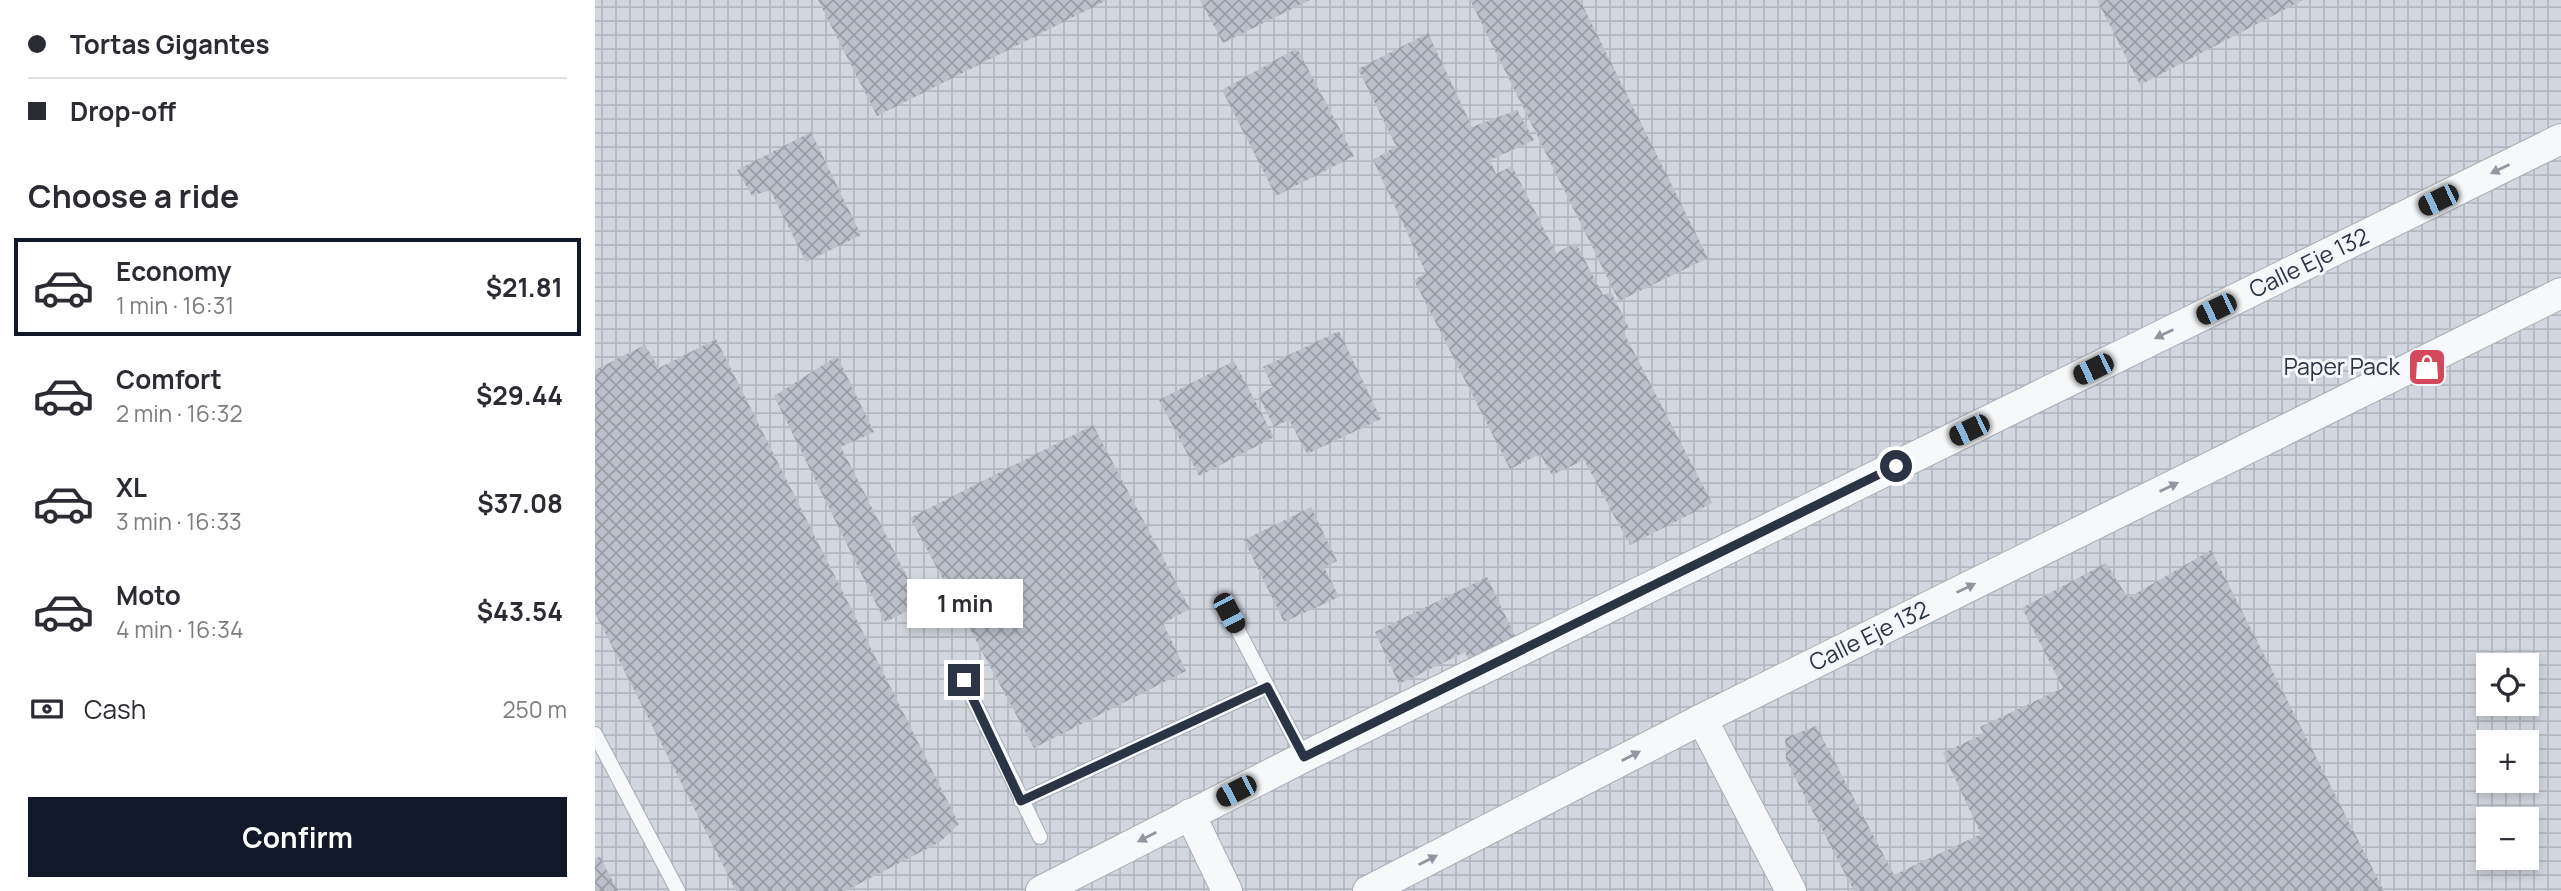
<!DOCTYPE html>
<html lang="en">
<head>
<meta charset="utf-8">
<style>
	body { margin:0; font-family:Manrope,sans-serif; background:#f2f2f3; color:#2b2b33; height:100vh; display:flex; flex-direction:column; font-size:26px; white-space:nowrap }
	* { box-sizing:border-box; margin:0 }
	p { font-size:23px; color:#7c7c81 }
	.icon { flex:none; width:38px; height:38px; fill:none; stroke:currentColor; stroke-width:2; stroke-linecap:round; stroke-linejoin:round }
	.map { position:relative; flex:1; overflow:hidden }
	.panel { display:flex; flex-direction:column; background:#fff; width:595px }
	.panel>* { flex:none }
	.guide { display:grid; align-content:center; height:154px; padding:0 28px; background:#fff }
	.controls { position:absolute; left:1881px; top:653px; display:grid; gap:14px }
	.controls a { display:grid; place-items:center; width:63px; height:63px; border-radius:0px; background:#fff; box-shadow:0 4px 10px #0003; font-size:35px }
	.end { position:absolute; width:32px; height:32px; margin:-16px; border:9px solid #2b3445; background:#fff; box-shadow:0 0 0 4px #fff }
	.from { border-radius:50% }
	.bubble { position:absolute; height:49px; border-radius:0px; background:#fff; box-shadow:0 4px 10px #0003; font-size:23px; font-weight:700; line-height:49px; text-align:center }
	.car { position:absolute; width:21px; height:42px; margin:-21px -10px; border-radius:9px; box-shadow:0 0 5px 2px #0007; background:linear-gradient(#222 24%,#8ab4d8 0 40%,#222 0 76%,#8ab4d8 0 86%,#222 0) }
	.guide b { display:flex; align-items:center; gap:24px; height:66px; font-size:26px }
	.guide b+b { border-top:2px solid #e1e1e2 }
	.guide i { width:18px; height:18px; background:#2b2b33 }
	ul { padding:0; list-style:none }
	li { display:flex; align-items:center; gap:21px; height:98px; margin:0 14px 10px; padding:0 14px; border:4px solid transparent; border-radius:0px }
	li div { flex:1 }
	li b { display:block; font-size:26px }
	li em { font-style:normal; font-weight:700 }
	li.on { border-color:#111827 }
	li>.icon { width:63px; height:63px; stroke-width:1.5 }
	h2 { padding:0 28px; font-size:32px; line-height:84px }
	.pay { display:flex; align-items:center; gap:18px; height:77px; padding:0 28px; font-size:26px }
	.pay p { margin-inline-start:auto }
	.primary-button { display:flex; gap:14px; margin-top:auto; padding:14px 28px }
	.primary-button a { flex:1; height:80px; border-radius:0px; background:#111827; color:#fff; font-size:28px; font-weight:700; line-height:80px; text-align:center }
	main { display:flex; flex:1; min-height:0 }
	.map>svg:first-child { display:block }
</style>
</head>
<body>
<main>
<section class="panel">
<div class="guide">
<b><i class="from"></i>Tortas Gigantes</b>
<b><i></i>Drop-off</b>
</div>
<h2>Choose a ride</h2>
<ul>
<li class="on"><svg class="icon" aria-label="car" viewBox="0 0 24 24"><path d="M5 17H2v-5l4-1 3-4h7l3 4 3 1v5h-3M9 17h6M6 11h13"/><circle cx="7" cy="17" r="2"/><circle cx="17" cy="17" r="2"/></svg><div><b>Economy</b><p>1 min · 16:31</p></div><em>$21.81</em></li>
<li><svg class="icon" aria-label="car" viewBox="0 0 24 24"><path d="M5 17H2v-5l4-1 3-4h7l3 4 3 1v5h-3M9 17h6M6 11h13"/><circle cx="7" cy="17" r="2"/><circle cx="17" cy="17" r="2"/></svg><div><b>Comfort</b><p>2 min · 16:32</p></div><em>$29.44</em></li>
<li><svg class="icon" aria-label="car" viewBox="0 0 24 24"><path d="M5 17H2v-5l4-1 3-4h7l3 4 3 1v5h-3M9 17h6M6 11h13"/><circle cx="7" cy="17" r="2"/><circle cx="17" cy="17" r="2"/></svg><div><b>XL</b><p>3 min · 16:33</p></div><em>$37.08</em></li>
<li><svg class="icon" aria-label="car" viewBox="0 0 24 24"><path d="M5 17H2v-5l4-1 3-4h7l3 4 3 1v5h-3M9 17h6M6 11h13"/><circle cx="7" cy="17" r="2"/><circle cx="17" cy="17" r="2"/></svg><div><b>Moto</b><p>4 min · 16:34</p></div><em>$43.54</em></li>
</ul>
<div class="pay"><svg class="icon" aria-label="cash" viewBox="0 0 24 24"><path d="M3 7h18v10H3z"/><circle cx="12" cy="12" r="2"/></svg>Cash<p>250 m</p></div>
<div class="primary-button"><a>Confirm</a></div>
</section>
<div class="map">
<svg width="1966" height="891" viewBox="0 0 1966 891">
	<defs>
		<pattern id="industrial-grid" width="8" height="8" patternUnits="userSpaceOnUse" patternTransform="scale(1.75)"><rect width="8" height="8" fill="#d2d6de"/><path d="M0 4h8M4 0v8" fill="none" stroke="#b4b8c0"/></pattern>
		<pattern id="building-cross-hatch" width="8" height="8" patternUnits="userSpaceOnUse" patternTransform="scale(1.75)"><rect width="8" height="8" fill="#bbc0ca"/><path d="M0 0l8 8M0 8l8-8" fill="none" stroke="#989da6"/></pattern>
	</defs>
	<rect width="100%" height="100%" fill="#e4e7ec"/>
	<!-- industrial -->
	<path fill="url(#industrial-grid)" fill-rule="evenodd" d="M 0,0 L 1966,0 L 1966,891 L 0,891 ZM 1894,665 L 1932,665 L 1932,704 L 1894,704 ZM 1894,742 L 1932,742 L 1932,780 L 1894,780 ZM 1894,819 L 1932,819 L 1932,858 L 1894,858 Z"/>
	<!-- building -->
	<g fill="url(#building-cross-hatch)">
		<path d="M 223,0 L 512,0 L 282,116 Z"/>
		<path d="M 605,0 L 715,0 L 628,43 Z"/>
		<path d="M 875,0 L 985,0 L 1113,258 L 1024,301 Z"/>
		<path d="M 1502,0 L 1708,0 L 1545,85 Z"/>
		<path d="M 833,33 L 877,127 L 922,110 L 939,140 L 895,160 L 901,174 L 917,166 L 961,253 L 981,243 L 1008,295 L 1016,292 L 1034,328 L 1028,331 L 1117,503 L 1035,545 L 989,460 L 957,475 L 945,454 L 915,469 L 819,280 L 831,273 L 778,160 L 801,146 L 763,69 Z"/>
		<path d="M 702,48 L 759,156 L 681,196 L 627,90 Z"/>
		<path d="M 216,132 L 266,235 L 211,262 L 175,190 L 157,196 L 142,170 Z"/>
		<path d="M 744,331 L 786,419 L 712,454 L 694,420 L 679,427 L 663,395 L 678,387 L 668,367 Z"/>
		<path d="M 121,339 L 364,824 L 345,842 L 250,891 L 141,891 L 0,613 L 0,370 L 50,345 L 64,368 Z"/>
		<path d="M 242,356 L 279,432 L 246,447 L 326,604 L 290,622 L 179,396 Z"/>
		<path d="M 639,361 L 679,437 L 604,476 L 564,400 Z"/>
		<path d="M 498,425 L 595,609 L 568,623 L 591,671 L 439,748 L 315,518 Z"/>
		<path d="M 716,507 L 742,561 L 729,567 L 744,597 L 689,622 L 649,540 Z"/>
		<path d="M 1616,550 L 1789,891 L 1259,891 L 1191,760 L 1190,738 L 1221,726 L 1299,875 L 1386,834 L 1348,753 L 1388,734 L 1385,727 L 1468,688 L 1427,608 L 1511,563 L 1533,598 Z"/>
		<path d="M 892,577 L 920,636 L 874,660 L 870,652 L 804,684 L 780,632 Z"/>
		<path d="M 5,857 L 23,891 L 0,891 L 0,858 Z"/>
	</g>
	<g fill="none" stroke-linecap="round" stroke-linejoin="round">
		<defs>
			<g id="lane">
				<path d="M 634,613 L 709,757"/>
				<path d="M 369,680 L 445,837"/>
				<path d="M 0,734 L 83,891"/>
				<path d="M 426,801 L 672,687"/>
			</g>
			<g id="street">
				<path d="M 1107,719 L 1196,891"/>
				<path d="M 595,814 L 632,891"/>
				<path d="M 446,891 L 709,757 L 1966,139"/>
				<path d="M 773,891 L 1107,719 L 1966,293"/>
			</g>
		</defs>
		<!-- lane casing -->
		<use href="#lane" stroke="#a9aeb7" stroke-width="16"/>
		<!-- street casing -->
		<use href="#street" stroke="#a9aeb7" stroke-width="32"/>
		<!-- lane -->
		<use href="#lane" stroke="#f7f8fa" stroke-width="14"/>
		<!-- street -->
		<use href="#street" stroke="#f7f8fa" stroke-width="30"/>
	</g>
	<!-- one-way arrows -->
	<defs><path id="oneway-solid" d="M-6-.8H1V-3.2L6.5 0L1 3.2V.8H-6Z" transform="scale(1.75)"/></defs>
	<g fill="#9196a0">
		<use href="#oneway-solid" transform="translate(1905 169) rotate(154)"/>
		<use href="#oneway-solid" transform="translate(1569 334) rotate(154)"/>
		<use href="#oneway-solid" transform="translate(1574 487) rotate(-26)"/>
		<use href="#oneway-solid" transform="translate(1371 588) rotate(-26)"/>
		<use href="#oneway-solid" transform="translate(1036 756) rotate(-27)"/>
		<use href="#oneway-solid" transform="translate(552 837) rotate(153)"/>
		<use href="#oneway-solid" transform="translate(833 860) rotate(-27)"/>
	</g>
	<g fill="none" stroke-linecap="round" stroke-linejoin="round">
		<!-- route -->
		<path stroke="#2b3445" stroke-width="9" d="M 369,680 L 426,801 L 672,687 L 709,757 L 1301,466"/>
	</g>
	<!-- icons -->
	<defs>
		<symbol id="shop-square" viewBox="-11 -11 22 22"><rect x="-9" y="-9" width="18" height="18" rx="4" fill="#d1495b" stroke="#f4f6f9"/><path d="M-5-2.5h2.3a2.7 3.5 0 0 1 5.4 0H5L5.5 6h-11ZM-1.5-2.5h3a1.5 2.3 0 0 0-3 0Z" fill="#fff"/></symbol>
	</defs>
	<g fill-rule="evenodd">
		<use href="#shop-square" x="1810" y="345" width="44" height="44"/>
	</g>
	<g text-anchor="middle" stroke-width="6" stroke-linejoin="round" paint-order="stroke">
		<!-- street labels -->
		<g font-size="23" fill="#2b3445" stroke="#f4f6f9">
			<text transform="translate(1714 263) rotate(-26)" y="8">Calle Eje 132</text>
			<text transform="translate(1274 636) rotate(-26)" y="8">Calle Eje 132</text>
		</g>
		<!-- poi labels -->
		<g font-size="23" fill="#2b3445" stroke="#f4f6f9" text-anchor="end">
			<text x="1805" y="375">Paper Pack</text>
		</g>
	</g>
</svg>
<div class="controls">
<a><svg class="icon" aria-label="locate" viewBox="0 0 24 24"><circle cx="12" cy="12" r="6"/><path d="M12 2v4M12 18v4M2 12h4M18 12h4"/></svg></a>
<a>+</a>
<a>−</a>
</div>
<i class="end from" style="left:1301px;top:466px"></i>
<i class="end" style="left:369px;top:680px"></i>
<div class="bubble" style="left:312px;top:579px;width:116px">1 min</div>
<i class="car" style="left:1843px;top:200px;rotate:244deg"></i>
<i class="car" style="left:1621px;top:309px;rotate:244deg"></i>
<i class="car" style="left:1498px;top:369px;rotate:244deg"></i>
<i class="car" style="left:1374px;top:430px;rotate:244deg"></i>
<i class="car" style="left:634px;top:613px;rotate:152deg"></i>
<i class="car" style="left:641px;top:791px;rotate:243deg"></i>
</div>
</main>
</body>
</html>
